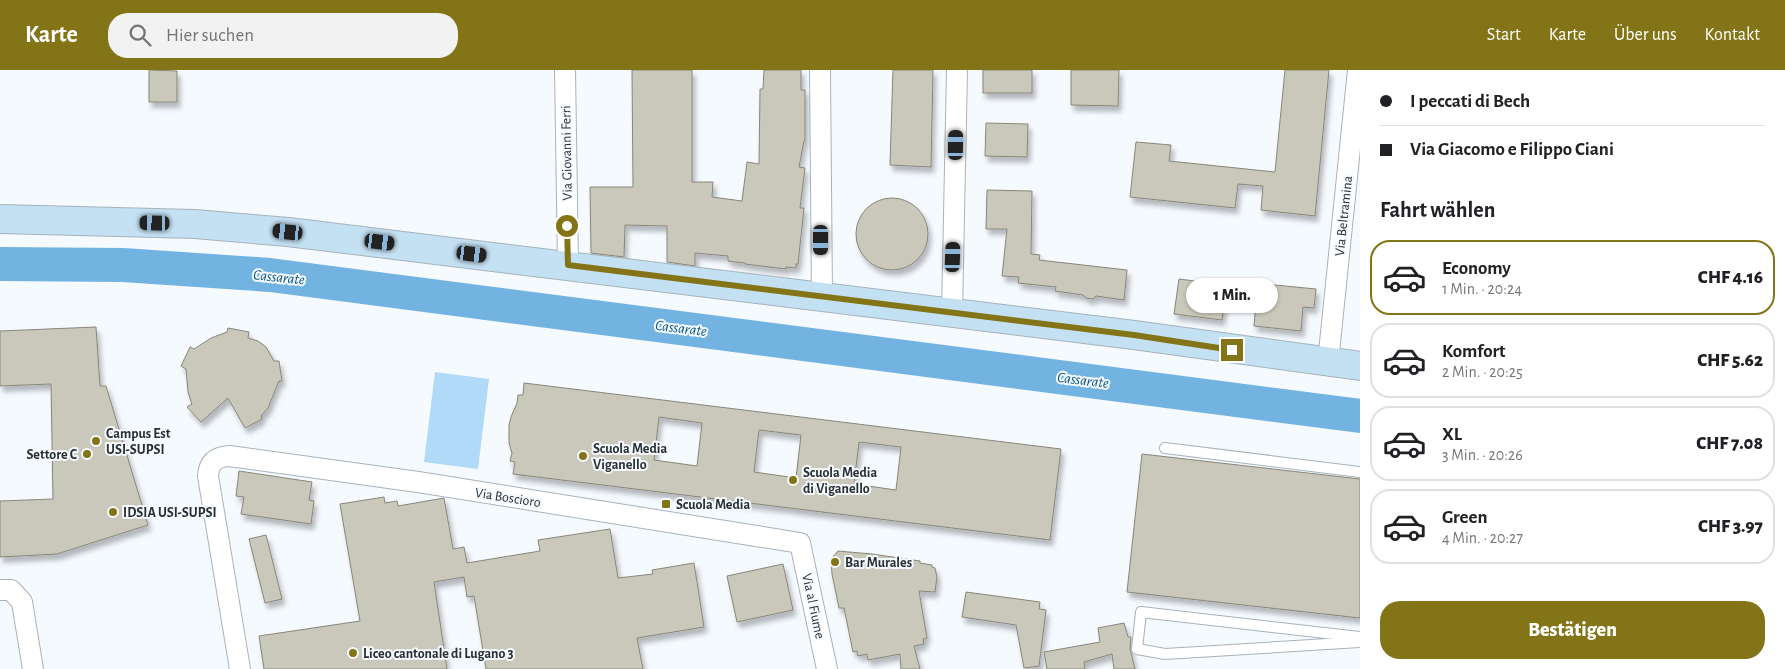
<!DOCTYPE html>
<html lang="de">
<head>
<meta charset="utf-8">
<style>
	body { margin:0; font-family:"Alegreya Sans",sans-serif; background:#f2f2f2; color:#202124; height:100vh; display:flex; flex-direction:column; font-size:19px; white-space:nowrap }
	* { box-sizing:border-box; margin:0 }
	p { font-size:16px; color:#757577 }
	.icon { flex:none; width:28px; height:28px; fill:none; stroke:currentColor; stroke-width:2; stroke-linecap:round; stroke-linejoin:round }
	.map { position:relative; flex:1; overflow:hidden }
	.drawer { display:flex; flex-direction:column; background:#fff; width:425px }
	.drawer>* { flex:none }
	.top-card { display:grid; align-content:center; height:110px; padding:0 20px; background:#fff }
	.end { position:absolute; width:22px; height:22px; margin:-11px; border:6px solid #837517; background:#fff; box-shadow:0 0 0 2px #fff }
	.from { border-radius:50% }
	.bubble { position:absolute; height:35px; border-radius:18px; background:#fff; box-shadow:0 1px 4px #0004; font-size:16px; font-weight:800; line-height:35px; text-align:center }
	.car { position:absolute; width:15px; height:30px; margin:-15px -8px; border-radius:6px; box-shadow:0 0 4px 1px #0007; background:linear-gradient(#222 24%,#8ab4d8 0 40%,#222 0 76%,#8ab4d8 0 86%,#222 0) }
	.top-card b { display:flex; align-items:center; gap:18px; height:48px; font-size:19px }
	.top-card b+b { border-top:1px solid #e0e0e0 }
	.top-card i { width:12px; height:12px; background:#202124 }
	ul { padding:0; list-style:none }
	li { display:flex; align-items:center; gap:15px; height:75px; margin:0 10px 8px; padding:0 10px; border:2px solid #e0e0e0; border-radius:20px }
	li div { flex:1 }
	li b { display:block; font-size:19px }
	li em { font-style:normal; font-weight:800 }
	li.selected { border-color:#837517 }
	li>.icon { width:45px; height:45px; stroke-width:1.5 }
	h2 { padding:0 20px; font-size:22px; line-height:60px }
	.button { display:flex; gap:10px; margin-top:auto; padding:10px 20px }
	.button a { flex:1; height:58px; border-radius:20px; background:#837517; color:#fff; font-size:20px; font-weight:800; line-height:58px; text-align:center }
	header { display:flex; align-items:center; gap:30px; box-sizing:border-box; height:70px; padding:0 25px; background:#837517; color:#fff }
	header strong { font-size:24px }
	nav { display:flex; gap:28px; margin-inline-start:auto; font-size:18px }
	.search { width:350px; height:45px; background:#f2f2f2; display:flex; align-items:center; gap:12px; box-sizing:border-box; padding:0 18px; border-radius:20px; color:#757577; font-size:19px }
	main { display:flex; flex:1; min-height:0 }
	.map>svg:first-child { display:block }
</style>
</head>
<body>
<header>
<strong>Karte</strong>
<div class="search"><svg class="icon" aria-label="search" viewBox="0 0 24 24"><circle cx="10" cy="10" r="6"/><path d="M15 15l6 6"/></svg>Hier suchen</div>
<nav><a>Start</a><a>Karte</a><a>Über uns</a><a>Kontakt</a></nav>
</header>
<main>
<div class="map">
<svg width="1360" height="599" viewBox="0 0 1360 599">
	<defs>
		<filter id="shadow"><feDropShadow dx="3" dy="5.5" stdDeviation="2.5" flood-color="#0004"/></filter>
	</defs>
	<rect width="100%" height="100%" fill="#f5faff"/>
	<!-- green -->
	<path fill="#b1d9f8" d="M 435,302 L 489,309 L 478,399 L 424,392 Z"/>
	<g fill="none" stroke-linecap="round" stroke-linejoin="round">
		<!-- river -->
		<path stroke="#73b3e2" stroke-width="34" d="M 0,194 L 123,195 L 270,205 L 1360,346"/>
	</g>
	<!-- building -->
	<g fill="#cac8ba" stroke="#888679" fill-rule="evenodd" filter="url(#shadow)">
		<path d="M 149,0 L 177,1 L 177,32 L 149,32 Z"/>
		<path d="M 632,0 L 692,0 L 692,112 L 713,112 L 712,127 L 742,131 L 747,92 L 759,94 L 760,19 L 763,19 L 764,0 L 801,0 L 801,20 L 805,20 L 805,71 L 804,71 L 799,97 L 805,98 L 800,138 L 804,138 L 798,194 L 796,194 L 796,198 L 786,197 L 786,199 L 745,194 L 745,193 L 728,191 L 728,186 L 695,183 L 695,196 L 667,192 L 667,156 L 625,155 L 624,187 L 591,183 L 590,117 L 633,117 Z"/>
		<path d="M 893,0 L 933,0 L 931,97 L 890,95 Z"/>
		<rect x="983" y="0" width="49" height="23"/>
		<path d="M 1071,0 L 1119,0 L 1118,36 L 1071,35 Z"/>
		<path d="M 1285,0 L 1329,0 L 1315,146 L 1261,140 L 1263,116 L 1238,114 L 1235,138 L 1130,127 L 1136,72 L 1171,75 L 1169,91 L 1275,102 Z"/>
		<path d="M 986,53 L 1028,54 L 1027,87 L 985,86 Z"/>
		<path d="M 987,120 L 1032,121 L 1031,184 L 1040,185 L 1039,190 L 1127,200 L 1124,230 L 1096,226 L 1093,229 L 1086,228 L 1083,225 L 1055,221 L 1056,217 L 1018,213 L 1019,207 L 1002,206 L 1007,159 L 986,159 Z"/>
		<circle cx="892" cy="164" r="36"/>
		<path d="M 1179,209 L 1226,215 L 1222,250 L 1174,244 Z"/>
		<path d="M 1254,213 L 1316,219 L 1314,238 L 1303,237 L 1301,261 L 1254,256 L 1256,233 L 1252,233 Z"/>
		<path d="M 96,257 L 100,316 L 106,316 L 148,455 L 57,484 L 0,487 L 0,431 L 53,429 L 51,314 L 0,316 L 0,261 Z"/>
		<path d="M 228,258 L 249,262 L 248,268 L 258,271 L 266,277 L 274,291 L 279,291 L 282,311 L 279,311 L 268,338 L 261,346 L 262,349 L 245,358 L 228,328 L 201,352 L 187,337 L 192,334 L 188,322 L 186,299 L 181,296 L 190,277 L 194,279 L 211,268 L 227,262 Z"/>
		<path d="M 524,313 L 1061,379 L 1050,470 L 513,404 L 515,392 L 510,391 L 512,383 L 509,373 L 509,355 L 511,347 L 517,333 L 518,325 L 523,325 ZM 659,347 L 702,353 L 697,396 L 654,390 ZM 759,360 L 801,365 L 796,408 L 754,402 ZM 859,372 L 901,377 L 896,420 L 854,414 Z"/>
		<path d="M 1142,384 L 1360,409 L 1360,548 L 1127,522 Z"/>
		<path d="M 239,401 L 312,412 L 309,430 L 314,431 L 311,454 L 241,444 L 244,427 L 236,426 Z"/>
		<path d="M 384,427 L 385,433 L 397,431 L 398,436 L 444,428 L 453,479 L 464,477 L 467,493 L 540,481 L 538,470 L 610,459 L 618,508 L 653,504 L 652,500 L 694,493 L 704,557 L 637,568 L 643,599 L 486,599 L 474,526 L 467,527 L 464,507 L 434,512 L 447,599 L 264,599 L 259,566 L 360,551 L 340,434 Z"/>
		<path d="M 266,465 L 282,529 L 265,533 L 249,469 Z"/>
		<path d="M 838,481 L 872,484 L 920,491 L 920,493 L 932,495 L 932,497 L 935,498 L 937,507 L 935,522 L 919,521 L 927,568 L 923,569 L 924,574 L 914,576 L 920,599 L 901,599 L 900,584 L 868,590 L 867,584 L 858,586 L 857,581 L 853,582 L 844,538 L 839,538 L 832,504 L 831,489 Z"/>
		<path d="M 783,494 L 793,540 L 737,552 L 727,506 Z"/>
		<path d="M 966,522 L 1040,532 L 1039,539 L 1046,540 L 1039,596 L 1024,598 L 1016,555 L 962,547 Z"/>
		<path d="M 1124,553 L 1128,567 L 1131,567 L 1130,579 L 1135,599 L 1114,599 L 1112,584 L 1084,592 L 1085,599 L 1047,599 L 1044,582 L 1100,572 L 1098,558 Z"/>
	</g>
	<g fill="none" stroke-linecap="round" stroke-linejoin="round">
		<defs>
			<g id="lane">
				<path d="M 1165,378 L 1360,402"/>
				<path d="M 1360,567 L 1141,542 L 1137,579 L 1165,584 L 1360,572"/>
			</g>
			<g id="street">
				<path d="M 565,0 L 568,195"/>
				<path d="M 820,0 L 822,227"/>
				<path d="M 952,243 L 957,0"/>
				<path d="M 1328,292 L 1358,0"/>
				<path d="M 0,520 L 11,520 L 22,532 L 33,599"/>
				<path d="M 240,599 L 208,406 C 209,392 216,387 229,386 L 418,412 L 800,473 L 827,599"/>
			</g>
			<path id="secondary" d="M 0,149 L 195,154 L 288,162 L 1134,265 L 1360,296"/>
		</defs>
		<!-- lane casing -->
		<use href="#lane" stroke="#a6b3bc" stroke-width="12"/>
		<!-- street casing -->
		<use href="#street" stroke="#a6b3bc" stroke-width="22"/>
		<!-- secondary casing -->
		<use href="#secondary" stroke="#a6b3bc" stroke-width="30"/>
		<!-- lane -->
		<use href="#lane" stroke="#fff" stroke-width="10"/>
		<!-- street -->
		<use href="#street" stroke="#fff" stroke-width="20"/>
		<!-- secondary -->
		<use href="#secondary" stroke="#c4e0f3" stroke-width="28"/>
	</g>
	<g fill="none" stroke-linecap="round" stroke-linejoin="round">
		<!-- route -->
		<path stroke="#837517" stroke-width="6" d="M 567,156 L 568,195 L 1134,265 L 1232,280"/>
	</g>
	<!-- markers -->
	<g fill="#837517" stroke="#f5faff" stroke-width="2">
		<circle cx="96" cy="371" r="5"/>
		<circle cx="87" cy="384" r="5"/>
		<circle cx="583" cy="386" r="5"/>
		<circle cx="793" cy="410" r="5"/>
		<rect x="661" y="429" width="10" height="10" rx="2.5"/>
		<circle cx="113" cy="442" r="5"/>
		<circle cx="835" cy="492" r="5"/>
		<circle cx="353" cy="583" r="5"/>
	</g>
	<g text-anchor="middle" stroke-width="4" stroke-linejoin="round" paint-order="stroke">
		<!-- street labels -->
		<g font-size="14" fill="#292e32" stroke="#f5faff">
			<text transform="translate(566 83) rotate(-91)" y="5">Via Giovanni Ferri</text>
			<text transform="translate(1343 146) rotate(-84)" y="5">Via Beltramina</text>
			<text transform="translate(508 427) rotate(9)" y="5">Via Boscioro</text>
			<text transform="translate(814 536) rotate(78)" y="5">Via al Fiume</text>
		</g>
		<!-- poi labels -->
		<g font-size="14" font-weight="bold" fill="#292e32" stroke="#f5faff" text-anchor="start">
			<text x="106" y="368">Campus Est<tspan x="106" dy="16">USI-SUPSI</tspan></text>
			<text x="593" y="383">Scuola Media<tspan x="593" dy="16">Viganello</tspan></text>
			<text x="77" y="389" text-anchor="end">Settore C</text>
			<text x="803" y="407">Scuola Media<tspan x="803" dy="16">di Viganello</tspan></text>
			<text x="676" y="439">Scuola Media</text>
			<text x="123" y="447">IDSIA USI-SUPSI</text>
			<text x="845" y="497">Bar Murales</text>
			<text x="363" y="588">Liceo cantonale di Lugano 3</text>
		</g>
		<!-- water labels -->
		<g font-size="15" font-style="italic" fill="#0a5885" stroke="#f5faff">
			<text transform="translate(279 207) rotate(6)" y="5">Cassarate</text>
			<text transform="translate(681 258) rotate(7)" y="5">Cassarate</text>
			<text transform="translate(1083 310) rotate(7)" y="5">Cassarate</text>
		</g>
	</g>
</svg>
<i class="end from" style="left:567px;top:156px"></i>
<i class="end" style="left:1232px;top:280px"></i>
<div class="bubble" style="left:1186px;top:208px;width:92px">1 Min.</div>
<i class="car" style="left:956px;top:75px;rotate:1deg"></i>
<i class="car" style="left:155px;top:153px;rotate:271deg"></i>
<i class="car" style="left:288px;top:162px;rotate:276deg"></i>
<i class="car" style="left:821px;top:170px;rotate:180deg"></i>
<i class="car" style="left:380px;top:172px;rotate:97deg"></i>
<i class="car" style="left:472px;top:184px;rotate:97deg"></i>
<i class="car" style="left:953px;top:187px;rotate:2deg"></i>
</div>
<section class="drawer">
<div class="top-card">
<b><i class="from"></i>I peccati di Bech</b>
<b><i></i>Via Giacomo e Filippo Ciani</b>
</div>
<h2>Fahrt wählen</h2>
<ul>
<li class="selected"><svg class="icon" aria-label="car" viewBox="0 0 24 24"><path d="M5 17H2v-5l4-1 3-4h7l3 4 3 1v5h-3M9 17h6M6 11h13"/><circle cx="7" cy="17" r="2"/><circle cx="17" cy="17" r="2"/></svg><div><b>Economy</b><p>1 Min. · 20:24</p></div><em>CHF 4.16</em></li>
<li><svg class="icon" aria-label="car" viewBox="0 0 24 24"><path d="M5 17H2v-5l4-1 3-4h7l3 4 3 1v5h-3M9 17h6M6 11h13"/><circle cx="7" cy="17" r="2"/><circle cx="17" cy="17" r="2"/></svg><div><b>Komfort</b><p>2 Min. · 20:25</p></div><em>CHF 5.62</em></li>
<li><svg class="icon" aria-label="car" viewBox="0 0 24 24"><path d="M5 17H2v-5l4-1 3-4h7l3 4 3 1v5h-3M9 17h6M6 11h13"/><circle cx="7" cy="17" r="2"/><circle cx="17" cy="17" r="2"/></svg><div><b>XL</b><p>3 Min. · 20:26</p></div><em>CHF 7.08</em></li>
<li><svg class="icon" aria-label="car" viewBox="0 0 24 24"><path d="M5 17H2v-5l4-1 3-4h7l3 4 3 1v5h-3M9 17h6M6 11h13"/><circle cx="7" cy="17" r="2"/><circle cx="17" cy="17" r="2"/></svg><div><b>Green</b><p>4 Min. · 20:27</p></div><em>CHF 3.97</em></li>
</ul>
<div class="button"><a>Bestätigen</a></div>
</section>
</main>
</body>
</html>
